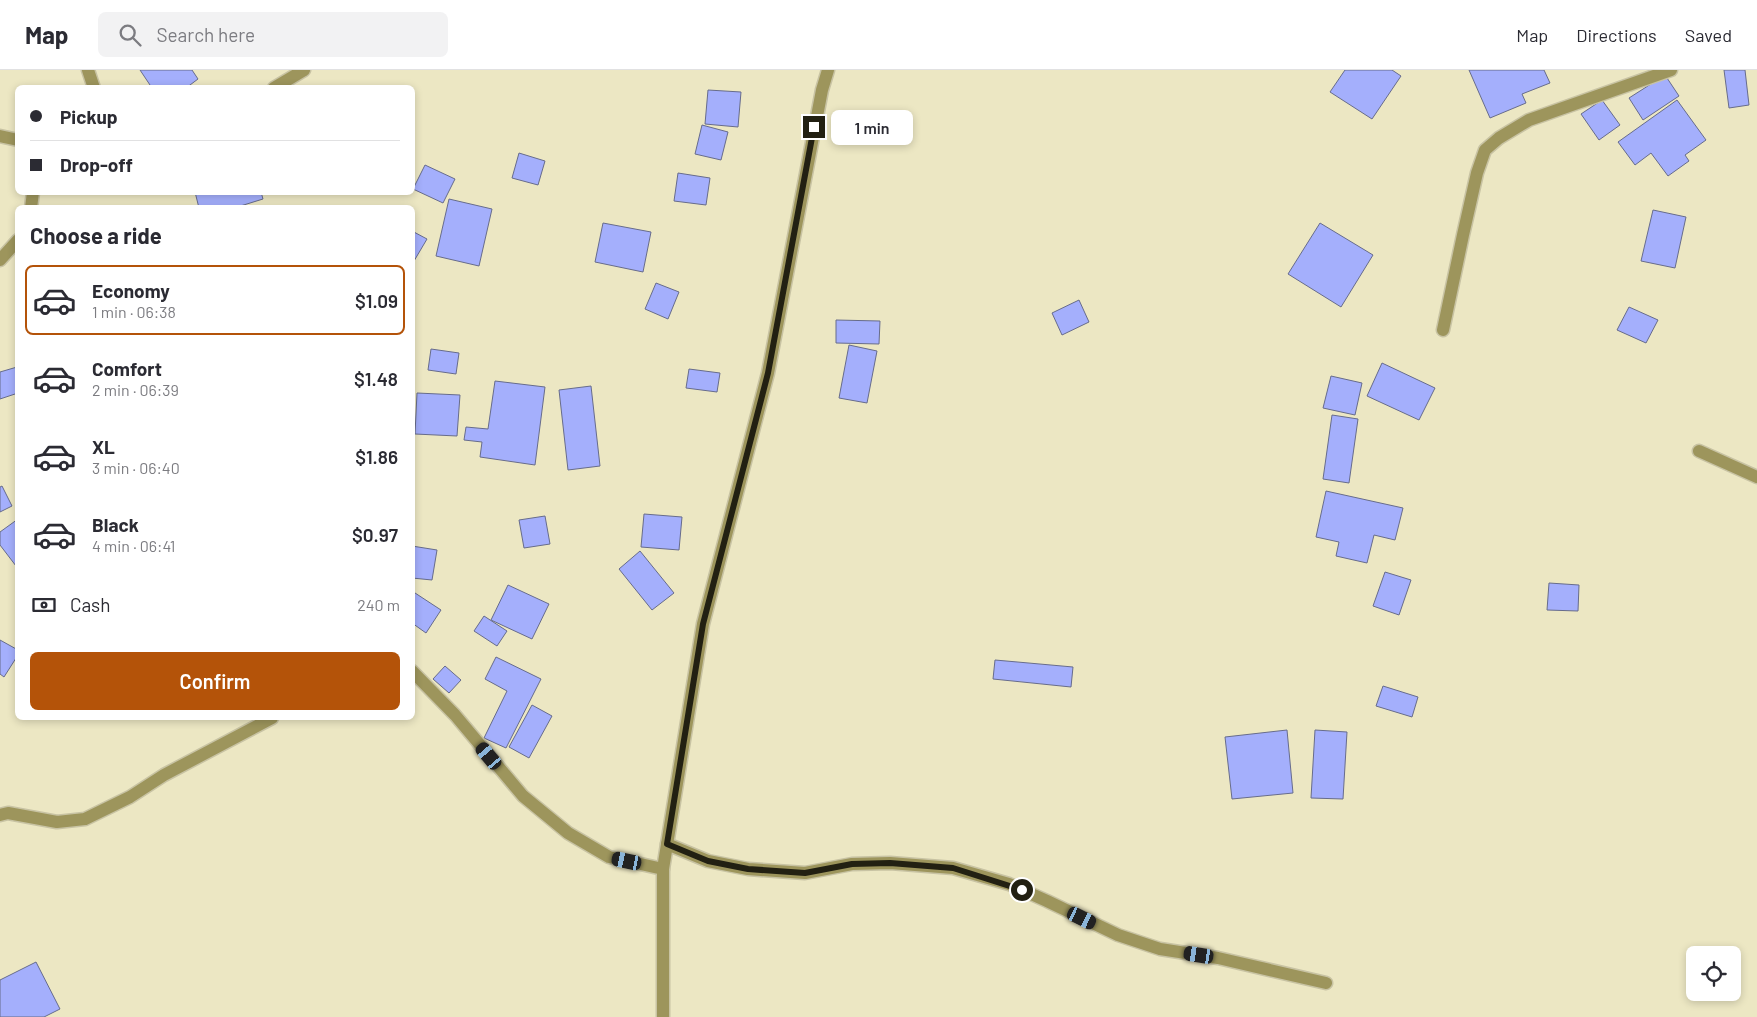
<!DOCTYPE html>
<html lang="en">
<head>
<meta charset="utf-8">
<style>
	body { margin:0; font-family:Barlow,sans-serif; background:#f2f2f3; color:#2b2b33; height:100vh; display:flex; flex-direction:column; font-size:19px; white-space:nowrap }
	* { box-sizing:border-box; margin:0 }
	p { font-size:16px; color:#7c7c81 }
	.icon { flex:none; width:28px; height:28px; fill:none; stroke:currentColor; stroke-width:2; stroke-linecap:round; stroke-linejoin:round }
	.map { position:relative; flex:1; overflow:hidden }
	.panel { position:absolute; left:15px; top:135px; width:400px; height:515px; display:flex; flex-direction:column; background:#fff; border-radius:8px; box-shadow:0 2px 8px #0003 }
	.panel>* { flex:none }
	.banner { position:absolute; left:15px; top:15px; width:400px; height:110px; border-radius:8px; box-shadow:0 2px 8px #0003; display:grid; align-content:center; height:110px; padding:0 15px; background:#fff }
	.fabs { position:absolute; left:1686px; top:876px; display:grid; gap:10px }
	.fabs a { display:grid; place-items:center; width:55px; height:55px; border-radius:8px; background:#fff; box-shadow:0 2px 8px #0003; font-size:25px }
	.end { position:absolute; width:22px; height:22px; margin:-11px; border:6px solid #222012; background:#fff; box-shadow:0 0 0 2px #fff }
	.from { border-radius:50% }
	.bubble { position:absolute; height:35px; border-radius:8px; background:#fff; box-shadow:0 2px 8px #0003; font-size:16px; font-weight:600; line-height:35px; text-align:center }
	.car { position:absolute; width:15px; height:30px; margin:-15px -8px; border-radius:6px; box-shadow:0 0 4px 1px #0007; background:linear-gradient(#222 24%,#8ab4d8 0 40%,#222 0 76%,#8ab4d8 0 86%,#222 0) }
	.banner b { display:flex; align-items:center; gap:18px; height:48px; font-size:19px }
	.banner b+b { border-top:1px solid #e1e1e2 }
	.banner i { width:12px; height:12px; background:#2b2b33 }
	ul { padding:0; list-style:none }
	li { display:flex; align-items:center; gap:15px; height:70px; margin:0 10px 8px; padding:0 5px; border:2px solid transparent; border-radius:8px }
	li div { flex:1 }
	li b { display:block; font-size:19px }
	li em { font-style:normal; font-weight:600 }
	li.active { border-color:#b45309 }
	li>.icon { width:45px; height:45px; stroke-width:1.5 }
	h2 { padding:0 15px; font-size:22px; line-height:60px }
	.pay { display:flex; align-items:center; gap:12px; height:55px; padding:0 15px; font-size:19px }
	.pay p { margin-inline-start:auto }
	.action { display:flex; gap:10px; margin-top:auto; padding:10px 15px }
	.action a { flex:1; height:58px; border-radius:8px; background:#b45309; color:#fff; font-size:20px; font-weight:600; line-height:58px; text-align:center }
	header { display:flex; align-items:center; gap:30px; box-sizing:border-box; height:70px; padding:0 25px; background:#fff; border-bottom:1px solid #e1e1e2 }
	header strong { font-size:24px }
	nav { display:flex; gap:28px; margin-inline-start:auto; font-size:18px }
	.search { width:350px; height:45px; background:#f2f2f3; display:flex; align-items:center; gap:12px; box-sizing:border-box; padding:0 18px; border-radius:8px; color:#7c7c81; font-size:19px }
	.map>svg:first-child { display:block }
</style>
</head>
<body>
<header>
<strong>Map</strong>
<div class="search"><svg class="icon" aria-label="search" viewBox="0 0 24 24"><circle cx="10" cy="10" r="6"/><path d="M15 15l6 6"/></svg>Search here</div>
<nav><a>Map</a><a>Directions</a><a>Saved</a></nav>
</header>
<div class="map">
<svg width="1757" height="947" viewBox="0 0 1757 947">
	<rect width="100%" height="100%" fill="#ece7c3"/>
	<!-- building -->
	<g fill="#a4affc" stroke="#676c8b">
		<path d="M 140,0 L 192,0 L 198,9 L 186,18 L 152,18 Z"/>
		<path d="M 1345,0 L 1392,0 L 1401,6 L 1372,49 L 1330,22 Z"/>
		<path d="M 1469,0 L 1544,0 L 1550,13 L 1522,24 L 1526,33 L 1490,48 Z"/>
		<path d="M 1724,0 L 1745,0 L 1749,35 L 1729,38 Z"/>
		<path d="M 1665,5 L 1679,26 L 1643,50 L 1629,28 Z"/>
		<path d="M 708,20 L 741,22 L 738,57 L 705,54 Z"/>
		<path d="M 1602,30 L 1620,55 L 1599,70 L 1581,44 Z"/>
		<path d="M 1677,30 L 1706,70 L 1685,85 L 1689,91 L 1668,106 L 1651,83 L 1635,95 L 1618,72 Z"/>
		<path d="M 702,55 L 728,62 L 721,90 L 695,84 Z"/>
		<path d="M 519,83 L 545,91 L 538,115 L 512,108 Z"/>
		<path d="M 425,95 L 455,109 L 443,133 L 413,119 Z"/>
		<path d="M 678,103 L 710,108 L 706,135 L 674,131 Z"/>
		<path d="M 195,122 L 261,122 L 263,129 L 234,138 L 199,138 Z"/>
		<path d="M 449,129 L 492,139 L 479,196 L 436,186 Z"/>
		<path d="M 1653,140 L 1686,147 L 1675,198 L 1641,191 Z"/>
		<path d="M 603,153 L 651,162 L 643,202 L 595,192 Z"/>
		<path d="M 1320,153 L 1373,185 L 1341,237 L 1288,204 Z"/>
		<path d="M 412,161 L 427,169 L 414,191 L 412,190 Z"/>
		<path d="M 656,213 L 679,222 L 668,249 L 645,239 Z"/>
		<path d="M 1079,230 L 1089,252 L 1062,265 L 1052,243 Z"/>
		<path d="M 1629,237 L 1658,250 L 1646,273 L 1617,260 Z"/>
		<path d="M 836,250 L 880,251 L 879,274 L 836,273 Z"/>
		<path d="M 849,275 L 877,281 L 867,333 L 839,328 Z"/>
		<path d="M 431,279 L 459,283 L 456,304 L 428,300 Z"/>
		<path d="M 1382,293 L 1435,318 L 1419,350 L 1367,326 Z"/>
		<path d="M 17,297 L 18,323 L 0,329 L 0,302 Z"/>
		<path d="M 689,299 L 720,303 L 717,322 L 686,318 Z"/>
		<path d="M 1331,306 L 1362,313 L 1355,345 L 1323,338 Z"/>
		<path d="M 495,311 L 545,317 L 535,395 L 480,387 L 482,372 L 464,370 L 466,357 L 488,359 Z"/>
		<path d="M 591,316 L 600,396 L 568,400 L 559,320 Z"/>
		<path d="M 417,323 L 460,325 L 457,366 L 415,364 Z"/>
		<path d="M 1332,345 L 1358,349 L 1349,413 L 1323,409 Z"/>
		<path d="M 2,416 L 12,436 L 0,442 L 0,417 Z"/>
		<path d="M 1326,421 L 1403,438 L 1395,470 L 1374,465 L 1367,493 L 1336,486 L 1339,472 L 1316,467 Z"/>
		<path d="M 644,444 L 682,447 L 679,480 L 641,477 Z"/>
		<path d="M 545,446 L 550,474 L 524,478 L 519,450 Z"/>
		<path d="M 18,449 L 18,495 L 16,496 L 0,475 L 0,462 Z"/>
		<path d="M 412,476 L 437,480 L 432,510 L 412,508 Z"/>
		<path d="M 640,481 L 674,523 L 652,540 L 619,499 Z"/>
		<path d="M 1385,502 L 1411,510 L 1399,545 L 1373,536 Z"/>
		<path d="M 1549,513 L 1579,515 L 1578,541 L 1547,540 Z"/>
		<path d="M 508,515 L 549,534 L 532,569 L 491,550 Z"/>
		<path d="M 412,521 L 441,540 L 426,563 L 412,553 Z"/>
		<path d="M 484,546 L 507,561 L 497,576 L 474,561 Z"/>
		<path d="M 0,570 L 18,580 L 18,585 L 4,607 L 0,604 Z"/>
		<path d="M 496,587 L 541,609 L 506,678 L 484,668 L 507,621 L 485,609 Z"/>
		<path d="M 995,590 L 1073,597 L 1071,617 L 993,609 Z"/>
		<path d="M 445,596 L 461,610 L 449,623 L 433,609 Z"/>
		<path d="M 1383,616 L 1418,627 L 1412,647 L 1376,636 Z"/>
		<path d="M 532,635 L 552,646 L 529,688 L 509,677 Z"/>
		<path d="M 1287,660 L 1293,723 L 1232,729 L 1225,667 Z"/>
		<path d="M 1315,660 L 1347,662 L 1343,729 L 1311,728 Z"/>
		<path d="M 36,892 L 60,939 L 44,947 L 0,947 L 0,910 Z"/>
	</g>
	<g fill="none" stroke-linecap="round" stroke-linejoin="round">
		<defs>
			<g id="minor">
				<path d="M 88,0 L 94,18"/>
				<path d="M 274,18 L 304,0"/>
				<path d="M 0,66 L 18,70"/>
				<path d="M 31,138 L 33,122"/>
				<path d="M 0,190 L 18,170"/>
				<path d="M 1443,260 L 1463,165 L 1477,103 L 1485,80 L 1499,68 L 1529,50 L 1671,0"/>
				<path d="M 1699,381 L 1757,407"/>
				<path d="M 412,601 L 455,645 L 523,726 L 568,763 L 609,787 L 663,799"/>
				<path d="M 0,745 L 8,743 L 57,752 L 85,749 L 130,727 L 164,705 L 272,648"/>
				<path d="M 667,774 L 708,791 L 748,799 L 805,803 L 852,794 L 890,793 L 953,798 L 1009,814 L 1047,831 L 1118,865 L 1160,879 L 1218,888 L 1326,913"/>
				<path d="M 663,947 L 663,799 L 703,554 L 768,303 L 822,20 L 828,0"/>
			</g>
		</defs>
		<!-- minor casing -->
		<use href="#minor" stroke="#c8c3a3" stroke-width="15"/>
		<!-- minor -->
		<use href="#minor" stroke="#9d955c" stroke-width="12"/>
	</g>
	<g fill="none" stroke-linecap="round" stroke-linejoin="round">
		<!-- route -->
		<path stroke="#222012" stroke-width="6" d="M 814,57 L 768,303 L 703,554 L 667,774 L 708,791 L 748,799 L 805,803 L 852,794 L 890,793 L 953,798 L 1022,820"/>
	</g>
</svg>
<div class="fabs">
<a><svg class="icon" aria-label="locate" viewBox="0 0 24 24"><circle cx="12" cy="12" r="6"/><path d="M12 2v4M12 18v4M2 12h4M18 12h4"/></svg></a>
</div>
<i class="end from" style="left:1022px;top:820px"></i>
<i class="end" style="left:814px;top:57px"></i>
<div class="bubble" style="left:831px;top:40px;width:82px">1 min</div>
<i class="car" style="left:489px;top:686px;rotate:320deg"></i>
<i class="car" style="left:627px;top:791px;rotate:282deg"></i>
<i class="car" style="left:1082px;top:848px;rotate:116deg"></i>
<i class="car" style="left:1199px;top:885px;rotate:279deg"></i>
<div class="banner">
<b><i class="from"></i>Pickup</b>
<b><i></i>Drop-off</b>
</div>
<section class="panel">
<h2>Choose a ride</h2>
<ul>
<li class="active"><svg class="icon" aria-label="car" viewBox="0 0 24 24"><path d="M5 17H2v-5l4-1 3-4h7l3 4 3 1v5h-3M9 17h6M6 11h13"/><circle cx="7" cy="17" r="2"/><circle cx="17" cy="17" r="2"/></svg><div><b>Economy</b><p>1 min · 06:38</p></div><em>$1.09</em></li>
<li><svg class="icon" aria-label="car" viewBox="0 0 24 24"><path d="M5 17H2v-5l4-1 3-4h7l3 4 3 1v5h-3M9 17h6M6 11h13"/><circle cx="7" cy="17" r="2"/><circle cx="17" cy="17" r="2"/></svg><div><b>Comfort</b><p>2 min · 06:39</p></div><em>$1.48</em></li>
<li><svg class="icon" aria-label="car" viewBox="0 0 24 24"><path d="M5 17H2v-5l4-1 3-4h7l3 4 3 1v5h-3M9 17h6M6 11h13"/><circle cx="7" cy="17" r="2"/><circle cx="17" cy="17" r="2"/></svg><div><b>XL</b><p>3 min · 06:40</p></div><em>$1.86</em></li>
<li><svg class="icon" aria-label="car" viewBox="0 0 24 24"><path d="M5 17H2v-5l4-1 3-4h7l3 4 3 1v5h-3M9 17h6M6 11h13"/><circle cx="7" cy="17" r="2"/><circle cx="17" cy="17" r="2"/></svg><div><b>Black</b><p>4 min · 06:41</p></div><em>$0.97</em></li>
</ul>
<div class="pay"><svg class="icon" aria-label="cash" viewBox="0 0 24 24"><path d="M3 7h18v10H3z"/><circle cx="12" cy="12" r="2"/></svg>Cash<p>240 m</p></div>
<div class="action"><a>Confirm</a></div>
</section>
</div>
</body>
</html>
